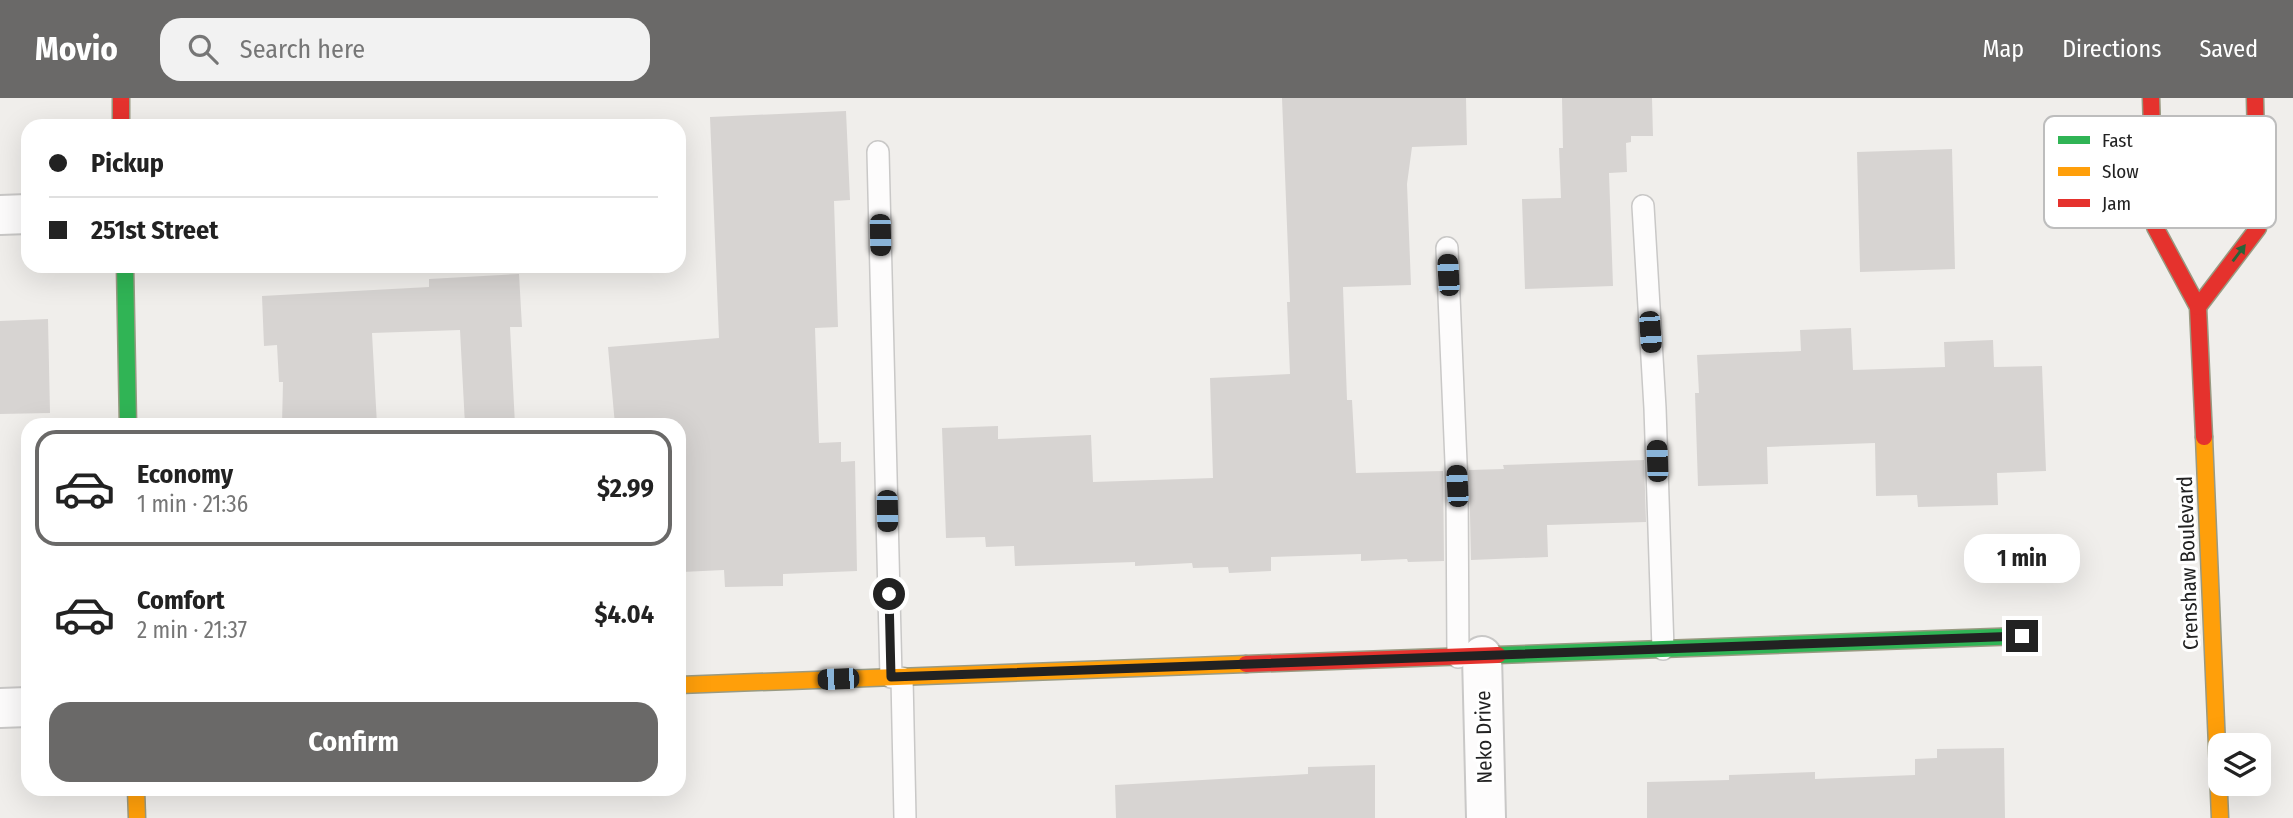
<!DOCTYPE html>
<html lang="en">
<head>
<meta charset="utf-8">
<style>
	body { margin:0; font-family:"Fira Sans Condensed",sans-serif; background:#f2f2f2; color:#222; height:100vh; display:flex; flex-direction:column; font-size:26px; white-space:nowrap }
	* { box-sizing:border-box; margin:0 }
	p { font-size:23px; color:#767676 }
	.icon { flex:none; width:38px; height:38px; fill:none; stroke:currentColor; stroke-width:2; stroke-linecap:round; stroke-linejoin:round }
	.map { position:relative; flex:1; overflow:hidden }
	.drawer { position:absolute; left:21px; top:320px; width:665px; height:378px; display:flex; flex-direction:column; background:#fff; border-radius:21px; box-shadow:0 7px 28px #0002 }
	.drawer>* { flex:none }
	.hud { position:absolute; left:21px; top:21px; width:665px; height:154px; border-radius:21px; box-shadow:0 7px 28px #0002; display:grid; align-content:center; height:154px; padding:0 28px; background:#fff }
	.tools { position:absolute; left:2208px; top:635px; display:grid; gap:14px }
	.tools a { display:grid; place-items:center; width:63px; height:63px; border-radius:14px; background:#fff; box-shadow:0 7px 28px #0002; font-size:35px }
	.end { position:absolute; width:32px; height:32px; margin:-16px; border:9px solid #222; background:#fff; box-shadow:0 0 0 4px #fff }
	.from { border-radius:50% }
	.bubble { position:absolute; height:49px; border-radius:21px; background:#fff; box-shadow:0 7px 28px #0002; font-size:23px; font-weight:700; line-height:49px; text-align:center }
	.car { position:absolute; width:21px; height:42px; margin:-21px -10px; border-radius:9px; box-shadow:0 0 5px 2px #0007; background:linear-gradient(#222 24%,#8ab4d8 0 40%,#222 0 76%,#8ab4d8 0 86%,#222 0) }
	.hud b { display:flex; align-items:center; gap:24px; height:66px; font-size:26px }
	.hud b+b { border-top:2px solid #e0e0e0 }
	.hud i { width:18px; height:18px; background:#222 }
	ul { padding:12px 0 0; list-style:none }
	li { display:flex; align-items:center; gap:21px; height:116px; margin:0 14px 10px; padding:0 14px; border:4px solid transparent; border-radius:21px }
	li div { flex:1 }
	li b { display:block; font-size:26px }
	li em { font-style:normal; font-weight:700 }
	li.selected { border-color:#6a6968 }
	li>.icon { width:63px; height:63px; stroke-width:1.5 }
	.primary-button { display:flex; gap:14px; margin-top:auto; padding:14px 28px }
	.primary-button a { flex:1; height:80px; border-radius:21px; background:#6a6968; color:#fff; font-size:28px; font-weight:700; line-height:80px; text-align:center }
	header { display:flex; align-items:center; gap:42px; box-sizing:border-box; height:98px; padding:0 35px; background:#6a6968; color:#fff }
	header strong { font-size:33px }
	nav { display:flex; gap:38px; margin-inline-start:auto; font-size:24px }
	.search { width:490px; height:63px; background:#f2f2f2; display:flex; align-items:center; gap:18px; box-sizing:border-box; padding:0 24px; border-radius:21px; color:#767676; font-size:26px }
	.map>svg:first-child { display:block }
</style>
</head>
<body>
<header>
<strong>Movio</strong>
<div class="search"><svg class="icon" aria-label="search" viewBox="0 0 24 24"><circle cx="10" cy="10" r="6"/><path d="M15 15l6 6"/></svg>Search here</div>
<nav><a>Map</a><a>Directions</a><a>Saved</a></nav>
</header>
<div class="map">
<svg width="2293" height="720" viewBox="0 0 2293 720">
	<rect width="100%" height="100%" fill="#f0eeeb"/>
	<!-- building -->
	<g fill="#d7d4d2">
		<path d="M 1282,0 L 1466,0 L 1467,47 L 1412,49 L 1407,86 L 1411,187 L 1343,189 L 1347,302 L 1352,302 L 1356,375 L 1443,373 L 1444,463 L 1408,464 L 1407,461 L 1361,463 L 1361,456 L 1271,459 L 1271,473 L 1229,475 L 1228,469 L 1193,470 L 1192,465 L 1135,468 L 1135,464 L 1015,468 L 1014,448 L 986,449 L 985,439 L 946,440 L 942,330 L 998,328 L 998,341 L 1091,337 L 1093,384 L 1213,380 L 1210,280 L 1290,276 L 1287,204 L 1290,204 Z"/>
		<path d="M 1562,0 L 1652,0 L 1653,38 L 1631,38 L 1631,44 L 1626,45 L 1627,74 L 1609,75 L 1613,188 L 1525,191 L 1522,101 L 1561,100 L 1559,50 L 1563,50 Z"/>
		<path d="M 846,13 L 850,102 L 834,103 L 838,229 L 815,230 L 819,345 L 841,344 L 841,364 L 855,363 L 857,473 L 783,476 L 783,488 L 725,489 L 724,472 L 682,474 L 679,444 L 679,327 L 615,327 L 608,249 L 719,240 L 710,19 Z"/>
		<path d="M 1952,51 L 1955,171 L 1860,174 L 1857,54 Z"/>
		<path d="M 519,176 L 522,229 L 510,229 L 515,327 L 465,327 L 460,232 L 372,235 L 377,327 L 282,327 L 283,284 L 279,284 L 277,247 L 264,248 L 262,198 L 429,189 L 429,181 Z"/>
		<path d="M 48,221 L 50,315 L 0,316 L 0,223 Z"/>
		<path d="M 1851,230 L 1853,272 L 1945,269 L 1944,244 L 1993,242 L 1994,269 L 2042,268 L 2046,373 L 1997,375 L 1998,407 L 1918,409 L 1917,397 L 1876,398 L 1875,345 L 1767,349 L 1768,386 L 1698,388 L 1695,295 L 1699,295 L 1697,257 L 1801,253 L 1800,232 Z"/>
		<path d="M 1644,362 L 1646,424 L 1547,427 L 1548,459 L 1471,462 L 1469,372 L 1504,371 L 1503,367 Z"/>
		<path d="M 2004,650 L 2005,720 L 1647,720 L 1647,684 L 1729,682 L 1729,677 L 1815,674 L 1815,681 L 1915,677 L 1915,661 L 1937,660 L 1937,651 Z"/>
		<path d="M 1375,667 L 1375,720 L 1116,720 L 1115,687 L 1308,676 L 1308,669 Z"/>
	</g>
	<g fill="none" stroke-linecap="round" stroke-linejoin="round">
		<defs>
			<g id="lane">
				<path d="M 878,54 L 891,579"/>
				<path d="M 1643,108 L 1655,310 L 1663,551"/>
				<path d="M 1447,150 L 1457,388 L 1458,559"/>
				<path d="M 902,580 L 905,720"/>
			</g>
			<g id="street">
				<path d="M 0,117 L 28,116"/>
				<path d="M 1482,558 L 1486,720"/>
				<path d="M 0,610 L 28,609"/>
			</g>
			<g id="fast">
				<path d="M 125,168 L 128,327"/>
				<path d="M 1498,557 L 2022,538"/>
			</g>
			<g id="slow">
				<path d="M 2204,339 L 2220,720"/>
				<path d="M 679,587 L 1246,566"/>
				<path d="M 136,691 L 137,720"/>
			</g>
			<g id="jam">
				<path d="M 121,0 L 121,28"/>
				<path d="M 2151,0 L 2155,129 L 2198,209 L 2204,339"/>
				<path d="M 2198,209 L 2258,130 L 2255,0"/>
				<path d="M 1246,566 L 1498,557"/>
			</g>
		</defs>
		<!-- lane casing -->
		<use href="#lane" stroke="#c9c8c7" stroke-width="24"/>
		<!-- street casing -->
		<use href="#street" stroke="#c9c8c7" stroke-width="42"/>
		<!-- fast casing -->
		<use href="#fast" stroke="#999a82" stroke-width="19"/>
		<!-- slow casing -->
		<use href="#slow" stroke="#999a82" stroke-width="19"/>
		<!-- jam casing -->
		<use href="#jam" stroke="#999a82" stroke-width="19"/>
		<!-- lane -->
		<use href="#lane" stroke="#fdfcfc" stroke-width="21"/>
		<!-- street -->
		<use href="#street" stroke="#fdfcfc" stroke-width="38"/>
		<!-- fast -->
		<use href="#fast" stroke="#30b455" stroke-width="16"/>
		<!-- slow -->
		<use href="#slow" stroke="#ff9f0a" stroke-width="16"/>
		<!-- jam -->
		<use href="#jam" stroke="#e5322d" stroke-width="16"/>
	</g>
	<!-- one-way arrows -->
	<defs><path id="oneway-solid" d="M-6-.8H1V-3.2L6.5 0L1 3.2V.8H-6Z" transform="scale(1.75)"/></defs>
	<use fill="#286439" href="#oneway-solid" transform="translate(2239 155) rotate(-53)"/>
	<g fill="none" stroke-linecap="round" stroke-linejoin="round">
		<!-- route -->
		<path stroke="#222" stroke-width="9" d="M 889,496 L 891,579 L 2022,538"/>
	</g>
	<g text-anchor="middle" stroke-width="6" stroke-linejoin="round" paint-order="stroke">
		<!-- street labels -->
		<g font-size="21" fill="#222" stroke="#fff">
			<text transform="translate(2188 465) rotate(-92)" y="7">Crenshaw Boulevard</text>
			<text transform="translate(1484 639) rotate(-91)" y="7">Neko Drive</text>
		</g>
	</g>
	<!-- legend -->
	<rect x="2044" y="18" width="232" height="112" rx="10" fill="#fff" stroke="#bdbdbd" stroke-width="2"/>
	<rect x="2058" y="38" width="32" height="8" fill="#30b455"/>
	<rect x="2058" y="69" width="32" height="9" fill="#ff9f0a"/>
	<rect x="2058" y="101" width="32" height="8" fill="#e5322d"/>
	<g font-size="19" fill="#222">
		<text x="2102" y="49">Fast</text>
		<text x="2102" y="80">Slow</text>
		<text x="2102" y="112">Jam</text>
	</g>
</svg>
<div class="tools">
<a><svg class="icon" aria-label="layers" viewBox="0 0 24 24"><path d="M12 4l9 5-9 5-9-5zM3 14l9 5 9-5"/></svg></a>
</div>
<i class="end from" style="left:889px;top:496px"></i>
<i class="end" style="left:2022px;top:538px"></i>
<div class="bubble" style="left:1964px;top:436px;width:116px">1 min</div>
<i class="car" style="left:880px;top:137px;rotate:179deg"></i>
<i class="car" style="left:1448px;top:177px;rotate:357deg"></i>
<i class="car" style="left:1650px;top:234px;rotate:176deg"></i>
<i class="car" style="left:1657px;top:363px;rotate:358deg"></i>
<i class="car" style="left:1457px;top:388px;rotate:357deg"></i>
<i class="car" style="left:887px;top:413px;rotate:179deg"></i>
<i class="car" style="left:838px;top:581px;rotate:268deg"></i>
<div class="hud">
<b><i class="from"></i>Pickup</b>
<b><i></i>251st Street</b>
</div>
<section class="drawer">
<ul>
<li class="selected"><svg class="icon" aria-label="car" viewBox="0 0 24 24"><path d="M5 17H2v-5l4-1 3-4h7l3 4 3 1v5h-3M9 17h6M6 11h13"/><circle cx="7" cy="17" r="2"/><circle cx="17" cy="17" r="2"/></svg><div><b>Economy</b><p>1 min · 21:36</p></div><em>$2.99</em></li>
<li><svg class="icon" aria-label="car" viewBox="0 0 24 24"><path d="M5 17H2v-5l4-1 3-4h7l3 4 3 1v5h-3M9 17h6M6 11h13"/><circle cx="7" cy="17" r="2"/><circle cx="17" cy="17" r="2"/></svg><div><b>Comfort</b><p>2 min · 21:37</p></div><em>$4.04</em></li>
</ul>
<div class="primary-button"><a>Confirm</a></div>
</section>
</div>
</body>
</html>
